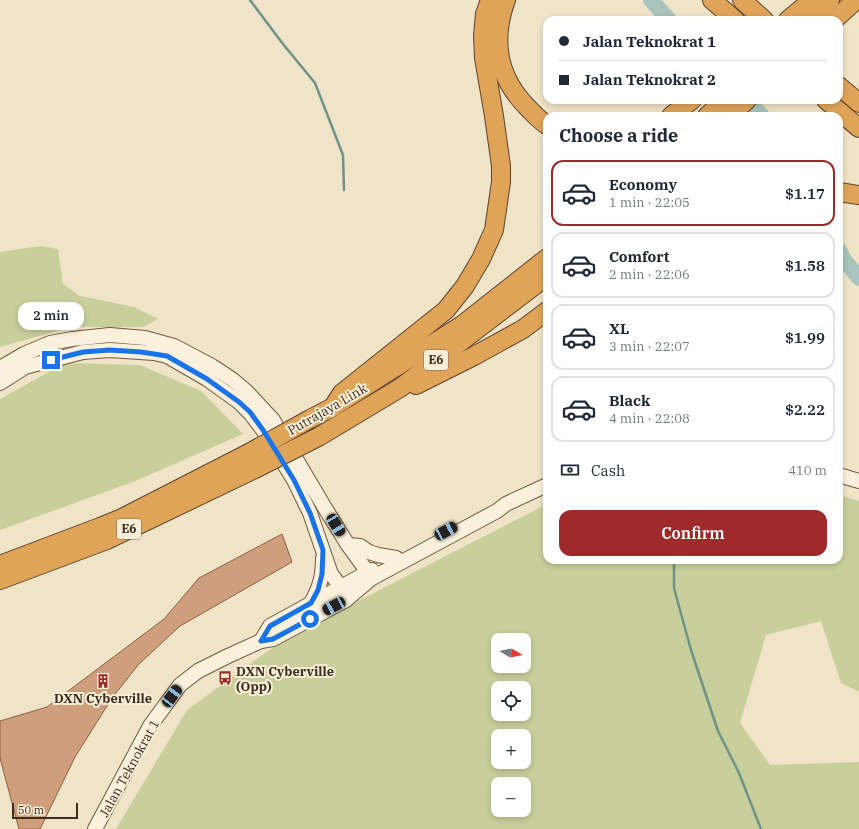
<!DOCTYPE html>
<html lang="en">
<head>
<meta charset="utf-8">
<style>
	body { margin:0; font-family:"IBM Plex Serif",serif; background:#f2f2f3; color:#1f2937; height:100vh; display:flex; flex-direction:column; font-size:15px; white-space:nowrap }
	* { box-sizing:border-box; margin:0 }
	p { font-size:13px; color:#747a83 }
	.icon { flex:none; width:22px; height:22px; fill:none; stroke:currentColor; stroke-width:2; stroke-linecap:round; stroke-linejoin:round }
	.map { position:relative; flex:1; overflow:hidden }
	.sheet { position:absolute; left:543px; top:112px; width:300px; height:452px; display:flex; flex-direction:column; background:#fff; border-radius:12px; box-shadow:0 2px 6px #0003 }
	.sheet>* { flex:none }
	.guide { position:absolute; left:543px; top:16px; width:300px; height:88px; border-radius:12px; box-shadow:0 2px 6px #0003; display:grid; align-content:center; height:88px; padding:0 16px; background:#fff }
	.needle { width:26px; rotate:100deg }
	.tools { position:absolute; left:491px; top:633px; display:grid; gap:8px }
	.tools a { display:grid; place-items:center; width:40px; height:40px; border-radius:8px; background:#fff; box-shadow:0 2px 6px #0003; font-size:20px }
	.scale { position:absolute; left:12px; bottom:10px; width:66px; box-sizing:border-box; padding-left:4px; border:2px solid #3d2e20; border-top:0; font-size:11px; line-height:14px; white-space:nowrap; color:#3d2e20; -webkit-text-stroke:3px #f7eed8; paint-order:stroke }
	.end { position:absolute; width:18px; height:18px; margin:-9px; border:5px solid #1a73e8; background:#fff; box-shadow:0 0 0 2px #fff }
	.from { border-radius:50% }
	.bubble { position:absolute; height:28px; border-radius:12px; background:#fff; box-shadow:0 2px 6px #0003; font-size:13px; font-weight:600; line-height:28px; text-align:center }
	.car { position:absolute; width:12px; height:24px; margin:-12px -6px; border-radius:5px; box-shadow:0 0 3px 1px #0007; background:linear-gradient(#222 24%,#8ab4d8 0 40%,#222 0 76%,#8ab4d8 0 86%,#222 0) }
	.guide b { display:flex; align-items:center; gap:14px; height:38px; font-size:15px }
	.guide b+b { border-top:1px solid #e0e1e3 }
	.guide i { width:10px; height:10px; background:#1f2937 }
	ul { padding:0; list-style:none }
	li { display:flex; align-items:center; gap:12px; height:66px; margin:0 8px 6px; padding:0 8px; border:2px solid #e0e1e3; border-radius:12px }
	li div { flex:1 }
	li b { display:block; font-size:15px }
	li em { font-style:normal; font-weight:600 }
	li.on { border-color:#9e2a2b }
	li>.icon { width:36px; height:36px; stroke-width:1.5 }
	h2 { padding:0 16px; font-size:18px; line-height:48px }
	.pay { display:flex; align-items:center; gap:10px; height:44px; padding:0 16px; font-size:15px }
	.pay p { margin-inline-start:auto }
	.button { display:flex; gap:8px; margin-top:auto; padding:8px 16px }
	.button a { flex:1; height:46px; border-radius:12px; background:#9e2a2b; color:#fff; font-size:16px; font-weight:600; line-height:46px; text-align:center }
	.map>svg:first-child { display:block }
</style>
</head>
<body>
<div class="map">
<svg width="859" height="829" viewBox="0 0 859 829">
	<rect width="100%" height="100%" fill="#f0e4c8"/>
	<!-- green -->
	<g fill="#c9cf9b" fill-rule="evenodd">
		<path d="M 41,246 L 58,249 L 63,284 L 80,296 L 134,307 L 158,319 L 143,327 L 71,327 L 0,347 L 0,252 Z"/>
		<path d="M 65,363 L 140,365 L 201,391 L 243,434 L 133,482 L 0,530 L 0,399 Z"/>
		<path d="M 839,495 L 859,501 L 859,692 L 841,683 L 821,621 L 766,635 L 740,723 L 770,765 L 859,762 L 859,829 L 116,829 L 187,710 L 286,638 L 547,504 L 547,560 L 839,560 ZM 498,640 L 524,640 L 524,666 L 498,666 ZM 498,688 L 524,688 L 524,714 L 498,714 ZM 498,736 L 524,736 L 524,762 L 498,762 ZM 498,784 L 524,784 L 524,810 L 498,810 Z"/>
	</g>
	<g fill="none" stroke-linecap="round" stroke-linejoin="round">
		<!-- stream -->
		<g stroke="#6f938a" stroke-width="2.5">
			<path d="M 250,0 L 283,44 L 315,83 L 343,155 L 344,190"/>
			<path d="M 674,560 L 674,588 L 691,650 L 718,731 L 739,773 L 761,829"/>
		</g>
		<!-- river -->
		<g stroke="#a9c4bc" stroke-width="16">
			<path d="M 651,0 L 669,20"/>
			<path d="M 746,100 L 762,116"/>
			<path d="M 839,250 L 844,260 L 859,278"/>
		</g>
	</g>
	<!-- building -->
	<path fill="#cf9f7d" stroke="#8d5f41" d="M 282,534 L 292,562 L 180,626 L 139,664 L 112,698 L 75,757 L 40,829 L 19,829 L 0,758 L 0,721 L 47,707 L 164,619 L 199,578 Z"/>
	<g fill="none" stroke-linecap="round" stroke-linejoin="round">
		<defs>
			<g id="secondary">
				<path d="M 0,368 L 24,354 L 50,343 L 72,339 L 110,335 L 145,338 L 174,346 L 212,366 L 233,380 L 246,391 L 273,420 L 325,508 L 348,545 L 372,578"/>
				<path d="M 0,383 L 25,367 L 83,352 L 110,350 L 154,353 L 167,356 L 207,379 L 239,402 L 250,413 L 263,430 L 294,480 L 310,513 L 331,574 L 341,587 L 346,600"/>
				<path d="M 839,475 L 859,481"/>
				<path d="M 348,545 L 360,546 L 369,552 L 378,555 L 396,558"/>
				<path d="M 311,603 C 320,587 323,576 323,558"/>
				<path d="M 261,641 L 270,626 L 372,570"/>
				<path d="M 95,829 L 150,726 L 180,685 L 198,671 L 228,656 L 261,641 L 273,639 L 346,600 L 372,578 L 497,511 L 506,504 L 547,485"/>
			</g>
			<g id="highway">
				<path d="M 506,0 C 491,41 497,77 528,108 C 534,114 540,121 547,125"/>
				<path d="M 712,0 L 735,20"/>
				<path d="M 742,0 L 764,20"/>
				<path d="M 788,20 L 812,0"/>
				<path d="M 809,20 L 830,0"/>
				<path d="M 834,20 L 856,0"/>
				<path d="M 839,86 L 859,103"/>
				<path d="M 826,100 L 859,128"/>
				<path d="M 671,116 L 692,100"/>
				<path d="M 707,116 L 725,100"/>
				<path d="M 729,116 L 747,100"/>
				<path d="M 839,192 L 859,195"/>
				<path d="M 416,385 L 474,356 L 523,329 L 547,311"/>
				<path d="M 333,407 L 342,393 L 446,310 L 465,286 L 481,259 L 494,230 L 501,182 L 501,166 L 494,116 L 484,58 L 483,35 L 485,14 L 490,0"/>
				<path d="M 310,419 L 333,407 L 462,325 L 547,258"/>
				<path d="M 320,436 L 400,388 L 547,276"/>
				<path d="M 0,565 L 100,527 L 122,518 L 247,454"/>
				<path d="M 0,580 L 107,540 L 255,469"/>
			</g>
		</defs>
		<!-- secondary casing -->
		<use href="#secondary" stroke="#6f573f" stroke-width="16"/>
		<!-- highway casing -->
		<use href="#highway" stroke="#5b4430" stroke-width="20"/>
		<!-- secondary -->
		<use href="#secondary" stroke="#faf1dc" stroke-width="14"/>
		<!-- highway -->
		<use href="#highway" stroke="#e0a458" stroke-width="18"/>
		<defs>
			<g id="highway-bridge">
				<path d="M 247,454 L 310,419"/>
				<path d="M 255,469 L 320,436"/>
			</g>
		</defs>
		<!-- highway-bridge casing -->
		<use href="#highway-bridge" stroke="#5b4430" stroke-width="20" stroke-linecap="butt"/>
		<!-- highway-bridge -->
		<use href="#highway-bridge" stroke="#e0a458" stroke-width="18"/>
	</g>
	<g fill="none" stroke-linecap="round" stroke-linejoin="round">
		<!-- route -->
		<path stroke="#1a73e8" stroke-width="5" d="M 51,360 L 83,352 L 110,350 L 141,352 L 167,356 L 207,379 L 239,402 L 250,412 L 263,430 L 294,480 L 310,513 L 323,550 L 322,574 L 318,590 L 311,603 L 270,626 L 261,641 L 273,639 L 310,619"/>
	</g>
	<!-- icons -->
	<defs>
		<symbol id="bus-bare" viewBox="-9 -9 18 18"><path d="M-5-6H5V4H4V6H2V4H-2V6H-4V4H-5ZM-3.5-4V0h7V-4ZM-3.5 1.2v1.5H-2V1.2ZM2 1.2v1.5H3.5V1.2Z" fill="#9e2a2b" stroke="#f7eed8" stroke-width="2.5" paint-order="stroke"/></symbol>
		<symbol id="building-bare" viewBox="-9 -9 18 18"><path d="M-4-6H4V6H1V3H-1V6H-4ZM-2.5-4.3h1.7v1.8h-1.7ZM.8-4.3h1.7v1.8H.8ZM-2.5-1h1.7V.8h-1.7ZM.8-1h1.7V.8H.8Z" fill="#9e2a2b" stroke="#f7eed8" stroke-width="2.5" paint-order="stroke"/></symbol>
	</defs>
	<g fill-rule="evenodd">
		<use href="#bus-bare" x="215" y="668" width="20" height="20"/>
		<use href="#building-bare" x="93" y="671" width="20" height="20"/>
	</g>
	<g text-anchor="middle" stroke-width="4" stroke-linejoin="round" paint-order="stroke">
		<!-- shield labels -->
		<g fill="#f7eed8" stroke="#756857" stroke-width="1">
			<rect x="424" y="350" width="24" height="20" rx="3"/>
			<rect x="117" y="519" width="24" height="20" rx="3"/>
		</g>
		<g font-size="12" font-weight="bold" fill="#3d2e20">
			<text x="436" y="364">E6</text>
			<text x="129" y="533">E6</text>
		</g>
		<!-- street labels -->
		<g font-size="13" fill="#3d2e20" stroke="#f7eed8">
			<text transform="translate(327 409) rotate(-30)" y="5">Putrajaya Link</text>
			<text transform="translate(129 768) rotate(-61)" y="5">Jalan Teknokrat 1</text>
		</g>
		<!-- poi labels -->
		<g font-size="13" font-weight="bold" fill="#3d2e20" stroke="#f7eed8" text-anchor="start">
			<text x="236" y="676">DXN Cyberville<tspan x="236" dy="15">(Opp)</tspan></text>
			<text x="103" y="703" text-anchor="middle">DXN Cyberville</text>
		</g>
	</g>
</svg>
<div class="tools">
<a><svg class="needle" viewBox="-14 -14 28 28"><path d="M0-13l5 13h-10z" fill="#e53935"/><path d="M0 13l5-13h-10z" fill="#747a83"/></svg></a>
<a><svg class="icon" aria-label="locate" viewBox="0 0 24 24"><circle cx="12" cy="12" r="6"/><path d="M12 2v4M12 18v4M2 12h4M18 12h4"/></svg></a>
<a>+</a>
<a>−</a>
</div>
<div class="scale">50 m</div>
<i class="end from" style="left:310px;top:619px"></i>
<i class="end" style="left:51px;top:360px"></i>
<div class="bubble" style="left:18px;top:302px;width:66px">2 min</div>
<i class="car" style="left:336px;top:525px;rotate:149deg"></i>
<i class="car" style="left:446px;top:531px;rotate:62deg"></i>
<i class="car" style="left:334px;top:606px;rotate:242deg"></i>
<i class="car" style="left:172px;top:696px;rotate:37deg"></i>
<div class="guide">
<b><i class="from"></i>Jalan Teknokrat 1</b>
<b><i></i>Jalan Teknokrat 2</b>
</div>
<section class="sheet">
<h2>Choose a ride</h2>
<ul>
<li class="on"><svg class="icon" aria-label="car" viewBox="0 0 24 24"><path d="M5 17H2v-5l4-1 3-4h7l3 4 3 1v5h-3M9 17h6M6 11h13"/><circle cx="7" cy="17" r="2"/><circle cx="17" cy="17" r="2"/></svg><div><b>Economy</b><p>1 min · 22:05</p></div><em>$1.17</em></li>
<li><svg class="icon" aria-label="car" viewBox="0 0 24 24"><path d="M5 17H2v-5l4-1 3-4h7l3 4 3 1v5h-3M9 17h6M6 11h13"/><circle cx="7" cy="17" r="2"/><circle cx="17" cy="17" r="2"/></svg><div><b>Comfort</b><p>2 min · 22:06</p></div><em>$1.58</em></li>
<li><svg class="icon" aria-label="car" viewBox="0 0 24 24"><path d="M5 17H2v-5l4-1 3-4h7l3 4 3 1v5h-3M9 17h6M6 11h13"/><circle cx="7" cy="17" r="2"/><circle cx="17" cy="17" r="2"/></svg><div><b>XL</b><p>3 min · 22:07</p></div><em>$1.99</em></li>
<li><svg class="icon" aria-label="car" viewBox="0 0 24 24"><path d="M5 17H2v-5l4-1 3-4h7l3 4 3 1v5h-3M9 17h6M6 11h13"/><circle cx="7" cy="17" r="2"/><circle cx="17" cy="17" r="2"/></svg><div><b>Black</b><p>4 min · 22:08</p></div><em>$2.22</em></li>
</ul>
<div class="pay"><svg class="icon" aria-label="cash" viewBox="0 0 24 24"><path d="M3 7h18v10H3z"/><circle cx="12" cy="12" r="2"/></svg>Cash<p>410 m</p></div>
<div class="button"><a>Confirm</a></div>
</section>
</div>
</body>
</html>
